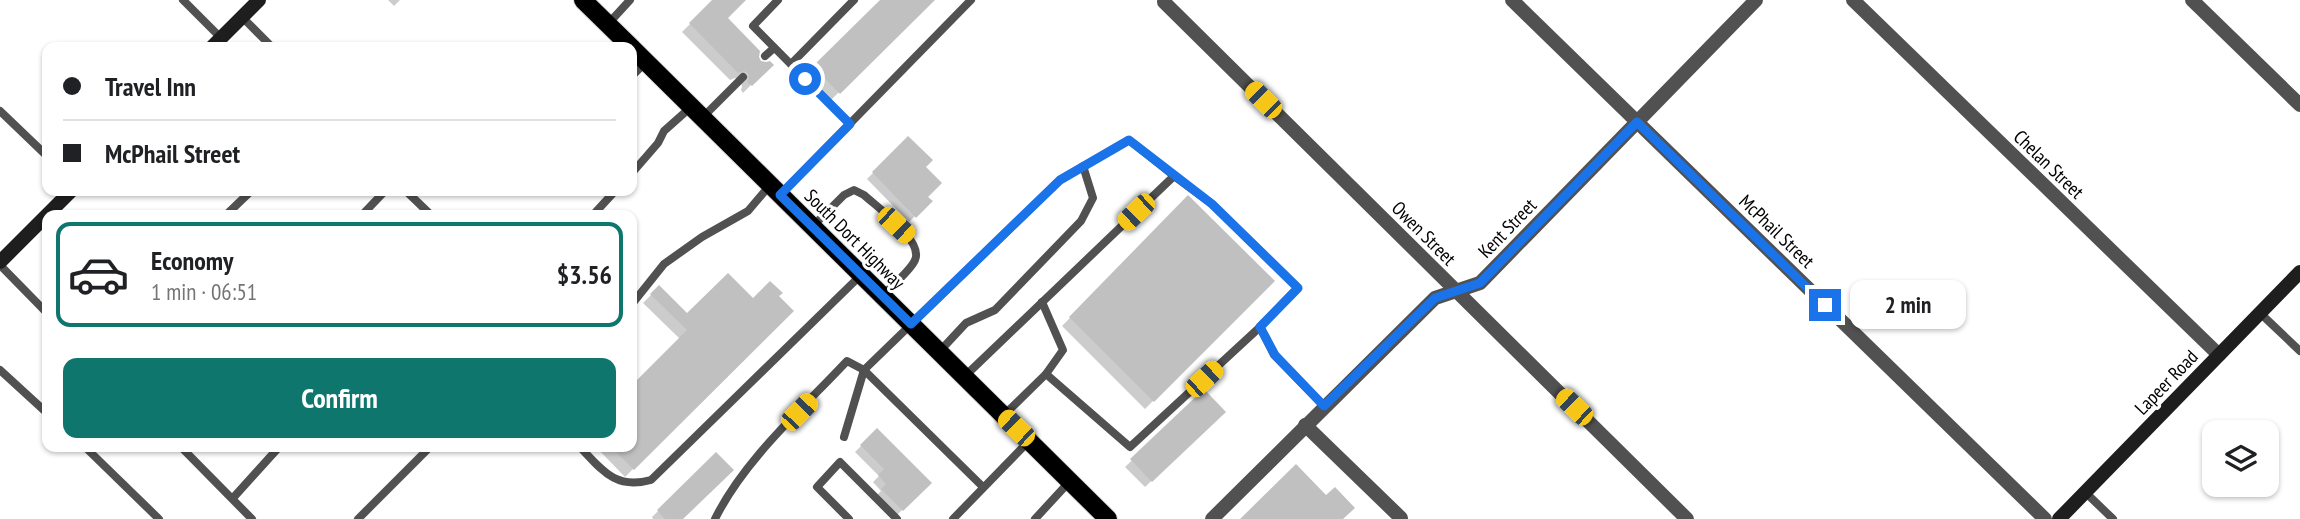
<!DOCTYPE html>
<html lang="en">
<head>
<meta charset="utf-8">
<style>
	body { margin:0; font-family:"PT Sans Narrow",sans-serif; background:#f6f6f6; color:#202124; height:100vh; display:flex; flex-direction:column; font-size:26px; white-space:nowrap }
	* { box-sizing:border-box; margin:0 }
	p { font-size:23px; color:#757577 }
	.icon { flex:none; width:38px; height:38px; fill:none; stroke:currentColor; stroke-width:2; stroke-linecap:round; stroke-linejoin:round }
	.map { position:relative; flex:1; overflow:hidden }
	.drawer { position:absolute; left:42px; top:210px; width:595px; height:242px; display:flex; flex-direction:column; background:#fff; border-radius:14px; box-shadow:0 2px 5px #0004 }
	.drawer>* { flex:none }
	.banner { position:absolute; left:42px; top:42px; width:595px; height:154px; border-radius:14px; box-shadow:0 2px 5px #0004; display:grid; align-content:center; height:154px; padding:0 21px; background:#fff }
	.tools { position:absolute; left:2202px; top:420px; display:grid; gap:14px }
	.tools a { display:grid; place-items:center; width:77px; height:77px; border-radius:14px; background:#fff; box-shadow:0 2px 5px #0004; font-size:35px }
	.end { position:absolute; width:32px; height:32px; margin:-16px; border:9px solid #1a73e8; background:#fff; box-shadow:0 0 0 4px #fff }
	.from { border-radius:50% }
	.bubble { position:absolute; height:49px; border-radius:14px; background:#fff; box-shadow:0 2px 5px #0004; font-size:23px; font-weight:700; line-height:49px; text-align:center }
	.car { position:absolute; width:21px; height:42px; margin:-21px -10px; border-radius:9px; box-shadow:0 0 5px 2px #0007; background:linear-gradient(#f5c518 24%,#345 0 40%,#f5c518 0 76%,#345 0 86%,#f5c518 0) }
	.banner b { display:flex; align-items:center; gap:24px; height:66px; font-size:26px }
	.banner b+b { border-top:2px solid #e0e0e0 }
	.banner i { width:18px; height:18px; background:#202124 }
	ul { padding:12px 0 0; list-style:none }
	li { display:flex; align-items:center; gap:21px; height:105px; margin:0 14px 10px; padding:0 7px; border:4px solid transparent; border-radius:14px }
	li div { flex:1 }
	li b { display:block; font-size:26px }
	li em { font-style:normal; font-weight:700 }
	li.active { border-color:#0f766e }
	li>.icon { width:63px; height:63px; stroke-width:1.5 }
	.button { display:flex; gap:14px; margin-top:auto; padding:14px 21px }
	.button a { flex:1; height:80px; border-radius:14px; background:#0f766e; color:#fff; font-size:28px; font-weight:700; line-height:80px; text-align:center }
	.map>svg:first-child { display:block }
</style>
</head>
<body>
<div class="map">
<svg width="2300" height="519" viewBox="0 0 2300 519">
	<rect width="100%" height="100%" fill="#fff"/>
	<!-- shadow -->
	<g fill="#0003">
		<path d="M 388,0 L 400,0 L 394,6 Z"/>
		<path d="M 714,0 L 744,0 L 725,18 L 759,62 L 771,65 L 743,93 L 741,90 L 742,87 L 741,81 L 735,78 L 730,80 L 682,32 Z"/>
		<path d="M 883,0 L 932,0 L 831,100 L 806,75 Z"/>
		<path d="M 908,138 L 926,197 L 930,201 L 909,222 L 867,179 Z"/>
		<path d="M 1188,197 L 1272,281 L 1145,409 L 1062,326 Z"/>
		<path d="M 659,287 L 687,315 L 777,297 L 791,311 L 625,477 L 595,446 L 632,446 L 632,387 L 680,339 L 643,303 Z"/>
		<path d="M 1204,391 L 1223,412 L 1145,487 L 1125,467 Z"/>
		<path d="M 877,430 L 929,483 L 896,516 L 876,496 L 881,491 L 873,482 L 879,476 L 855,452 Z"/>
		<path d="M 716,454 L 681,519 L 653,519 L 652,517 Z"/>
	</g>
	<!-- building -->
	<g fill="#c0c0c0">
		<path d="M 712,0 L 746,0 L 728,18 L 760,51 L 759,57 L 761,61 L 766,62 L 770,61 L 774,65 L 752,86 L 747,82 L 749,78 L 748,73 L 744,71 L 738,73 L 689,23 Z"/>
		<path d="M 880,0 L 935,0 L 840,94 L 813,66 Z"/>
		<path d="M 908,136 L 933,160 L 926,167 L 942,183 L 928,197 L 933,201 L 916,218 L 872,172 Z"/>
		<path d="M 1188,195 L 1275,281 L 1154,402 L 1069,317 Z"/>
		<path d="M 728,273 L 753,298 L 770,281 L 783,293 L 779,296 L 794,311 L 634,470 L 610,446 L 632,446 L 632,385 L 687,330 L 650,294 L 659,285 L 687,313 Z"/>
		<path d="M 1204,389 L 1226,412 L 1152,482 L 1130,459 Z"/>
		<path d="M 877,428 L 932,483 L 903,511 L 881,489 L 886,484 L 878,475 L 884,469 L 860,445 Z"/>
		<path d="M 716,452 L 734,470 L 683,519 L 665,519 L 657,510 Z"/>
		<path d="M 1296,464 L 1326,495 L 1335,487 L 1355,508 L 1343,519 L 1240,519 Z"/>
	</g>
	<g fill="none" stroke-linecap="round" stroke-linejoin="round">
		<defs>
			<g id="primary">
				<path d="M 583,0 L 631,47"/>
				<path d="M 632,48 L 1108,519"/>
			</g>
		</defs>
		<!-- primary casing -->
		<use href="#primary" stroke="#dbdbdb" stroke-width="20"/>
		<!-- lane -->
		<g stroke="#515151" stroke-width="8">
			<path d="M 183,0 L 221,38"/>
			<path d="M 778,0 L 753,26 L 850,124"/>
			<path d="M 242,17 L 272,47"/>
			<path d="M 608,24 L 630,0"/>
			<path d="M 765,56 L 774,48"/>
			<path d="M 791,64 L 854,0"/>
			<path d="M 632,76 L 646,62"/>
			<path d="M 0,111 L 47,156"/>
			<path d="M 703,117 L 743,77"/>
			<path d="M 632,173 L 658,143 L 664,131 L 691,107"/>
			<path d="M 406,191 L 431,215"/>
			<path d="M 780,195 L 971,0"/>
			<path d="M 226,215 L 251,191"/>
			<path d="M 362,215 L 385,191"/>
			<path d="M 593,215 L 615,191"/>
			<path d="M 812,227 L 844,195 L 854,190 L 864,195 C 877,207 924,241 915,260 C 911,270 891,287 882,296"/>
			<path d="M 0,265 L 47,313"/>
			<path d="M 1042,302 L 1063,350 L 1046,374"/>
			<path d="M 632,304 L 664,264 L 702,237 L 748,211 L 770,185"/>
			<path d="M 2260,313 L 2300,351"/>
			<path d="M 939,352 L 966,323 L 995,310 L 1081,221 L 1093,198 L 1083,166"/>
			<path d="M 0,370 L 47,413"/>
			<path d="M 964,377 L 1174,176 L 1212,204 L 1298,288 L 1260,327 L 1274,355 L 1324,406"/>
			<path d="M 1004,415 L 1046,374 L 1130,447 L 1260,327"/>
			<path d="M 844,437 L 864,370 L 1060,180 L 1129,140 L 1174,176"/>
			<path d="M 84,446 L 159,519"/>
			<path d="M 180,446 L 252,519"/>
			<path d="M 579,446 C 602,470 615,490 651,480 L 861,275"/>
			<path d="M 2085,492 L 2113,519"/>
			<path d="M 233,498 L 280,446"/>
			<path d="M 358,519 L 431,446"/>
			<path d="M 715,519 C 744,460 802,409 847,361 L 864,370 L 983,487"/>
			<path d="M 849,519 L 817,487 L 840,462 L 897,519"/>
			<path d="M 953,519 L 1029,441"/>
			<path d="M 1035,519 L 1070,481"/>
		</g>
		<!-- street -->
		<g stroke="#515151" stroke-width="14">
			<path d="M 1512,0 L 2045,519"/>
			<path d="M 1853,0 L 2219,355"/>
			<path d="M 2192,0 L 2300,105"/>
			<path d="M 1164,2 L 1687,519"/>
			<path d="M 1305,425 L 1401,518"/>
			<path d="M 1212,519 L 1435,298 L 1480,283 L 1756,0"/>
		</g>
		<!-- secondary -->
		<g stroke="#1e1e1e" stroke-width="14">
			<path d="M 212,47 L 259,0"/>
			<path d="M 0,262 L 71,191"/>
			<path d="M 2059,519 L 2300,272"/>
		</g>
		<!-- primary -->
		<use href="#primary" stroke="#000" stroke-width="18"/>
	</g>
	<g fill="none" stroke-linecap="round" stroke-linejoin="round">
		<!-- route -->
		<path stroke="#1a73e8" stroke-width="9" d="M 805,79 L 850,124 L 780,195 L 911,324 L 1060,180 L 1129,140 L 1212,204 L 1298,288 L 1260,327 L 1275,355 L 1324,406 L 1435,298 L 1480,283 L 1637,122 L 1825,305"/>
	</g>
	<g text-anchor="middle" stroke-width="6" stroke-linejoin="round" paint-order="stroke">
		<!-- street labels -->
		<g font-size="19" fill="#000" stroke="#fff">
			<text transform="translate(2049 164) rotate(44)" y="7">Chelan Street</text>
			<text transform="translate(1507 228) rotate(-46)" y="7">Kent Street</text>
			<text transform="translate(1777 231) rotate(44)" y="7">McPhail Street</text>
			<text transform="translate(1424 233) rotate(45)" y="7">Owen Street</text>
			<text transform="translate(855 239) rotate(45)" y="7">South Dort Highway</text>
			<text transform="translate(2166 382) rotate(-46)" y="7">Lapeer Road</text>
		</g>
	</g>
</svg>
<div class="tools">
<a><svg class="icon" aria-label="layers" viewBox="0 0 24 24"><path d="M12 4l9 5-9 5-9-5zM3 14l9 5 9-5"/></svg></a>
</div>
<i class="end from" style="left:805px;top:79px"></i>
<i class="end" style="left:1825px;top:305px"></i>
<div class="bubble" style="left:1850px;top:280px;width:116px">2 min</div>
<i class="car" style="left:1263px;top:100px;rotate:315deg"></i>
<i class="car" style="left:1136px;top:212px;rotate:226deg"></i>
<i class="car" style="left:896px;top:225px;rotate:133deg"></i>
<i class="car" style="left:1204px;top:379px;rotate:47deg"></i>
<i class="car" style="left:1574px;top:407px;rotate:314deg"></i>
<i class="car" style="left:799px;top:412px;rotate:44deg"></i>
<i class="car" style="left:1016px;top:428px;rotate:314deg"></i>
<div class="banner">
<b><i class="from"></i>Travel Inn</b>
<b><i></i>McPhail Street</b>
</div>
<section class="drawer">
<ul>
<li class="active"><svg class="icon" aria-label="car" viewBox="0 0 24 24"><path d="M5 17H2v-5l4-1 3-4h7l3 4 3 1v5h-3M9 17h6M6 11h13"/><circle cx="7" cy="17" r="2"/><circle cx="17" cy="17" r="2"/></svg><div><b>Economy</b><p>1 min · 06:51</p></div><em>$3.56</em></li>
</ul>
<div class="button"><a>Confirm</a></div>
</section>
</div>
</body>
</html>
